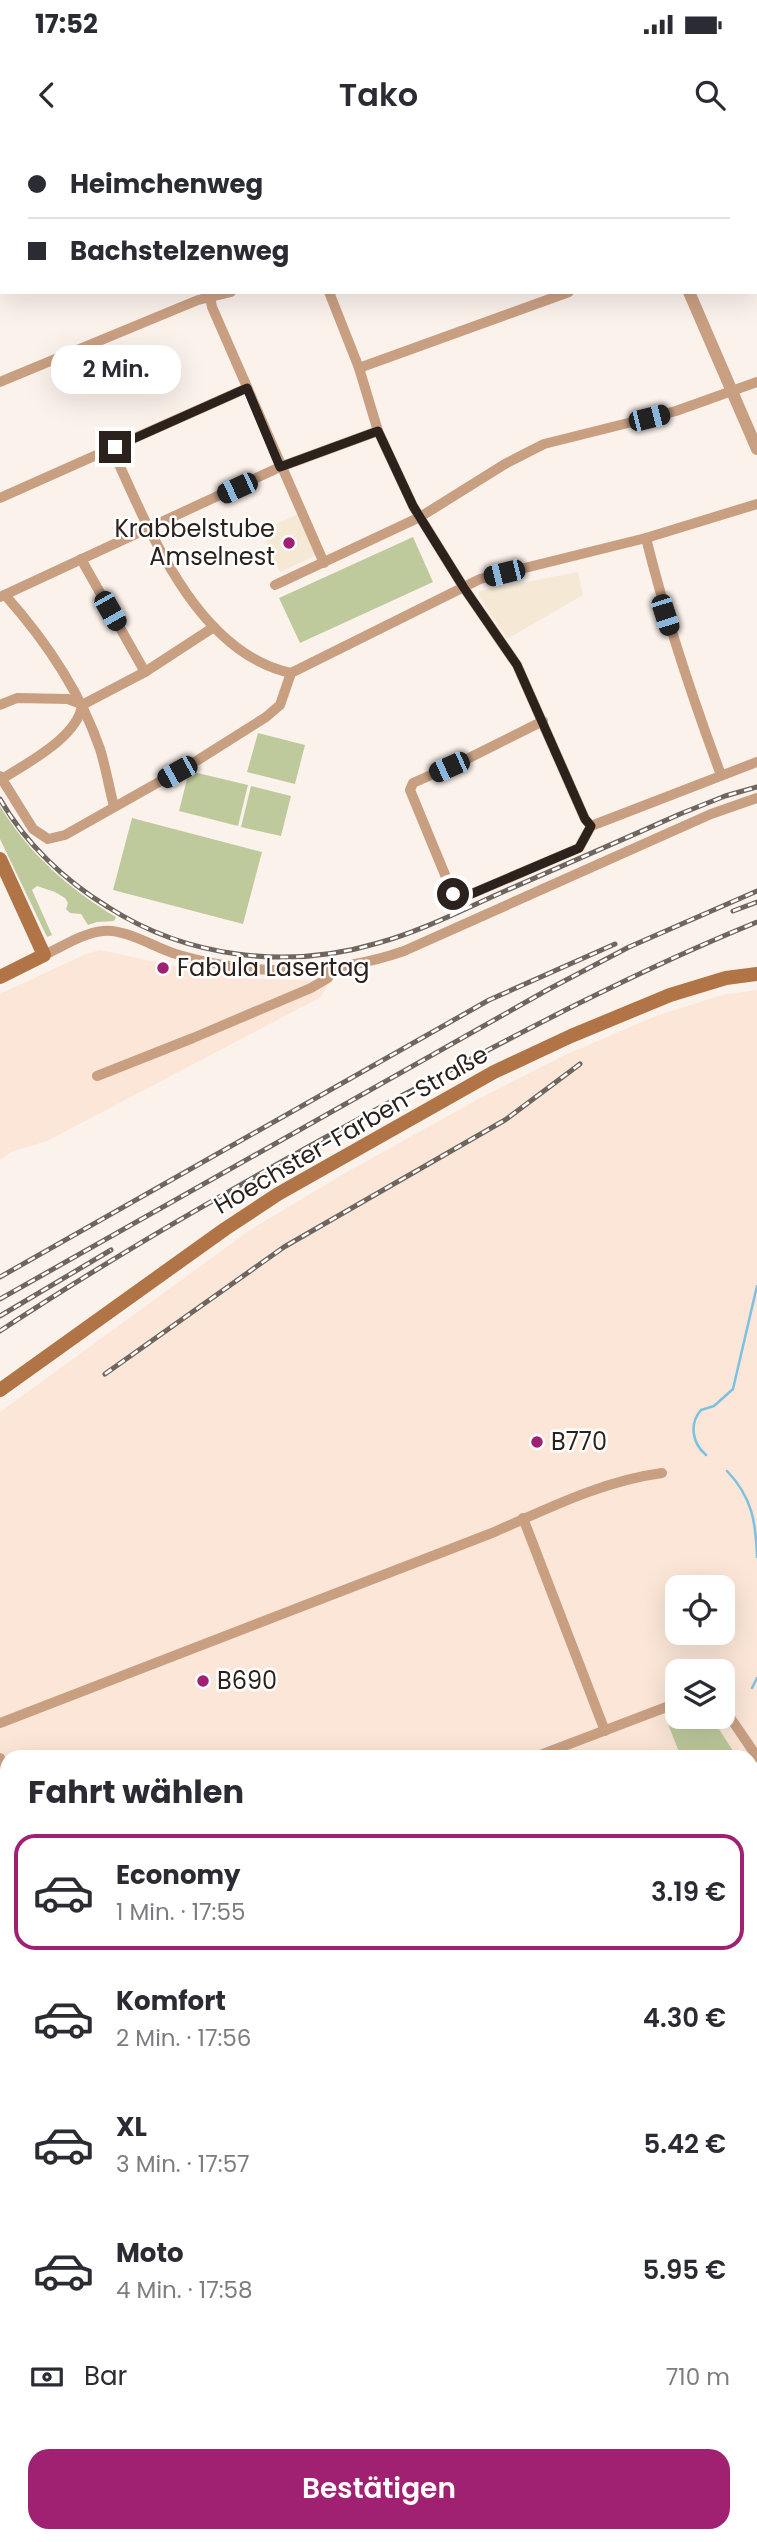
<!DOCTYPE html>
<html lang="de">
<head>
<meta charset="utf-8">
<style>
	body { margin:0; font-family:Poppins,sans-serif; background:#f7f7f7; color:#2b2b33; height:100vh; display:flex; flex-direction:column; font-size:26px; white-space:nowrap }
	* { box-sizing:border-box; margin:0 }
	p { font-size:23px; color:#7c7c81 }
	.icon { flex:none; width:38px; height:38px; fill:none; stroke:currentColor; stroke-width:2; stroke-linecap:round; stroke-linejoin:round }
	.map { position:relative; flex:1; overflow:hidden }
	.sheet { position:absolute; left:0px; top:1610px; width:758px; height:793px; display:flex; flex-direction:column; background:#fff; border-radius:21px 21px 0 0; box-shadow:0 7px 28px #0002 }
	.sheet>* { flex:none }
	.banner { position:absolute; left:0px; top:0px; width:758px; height:154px; box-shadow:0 7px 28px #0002; display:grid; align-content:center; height:154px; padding:0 28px; background:#fff }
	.fabs { position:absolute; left:665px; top:1435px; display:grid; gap:14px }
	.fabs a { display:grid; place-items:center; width:70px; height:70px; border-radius:14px; background:#fff; box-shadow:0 7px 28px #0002; font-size:35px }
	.end { position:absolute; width:32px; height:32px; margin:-16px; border:9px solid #2b221d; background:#fff; box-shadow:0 0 0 4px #fff }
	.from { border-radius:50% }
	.bubble { position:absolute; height:49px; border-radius:21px; background:#fff; box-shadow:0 7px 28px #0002; font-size:23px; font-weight:600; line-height:49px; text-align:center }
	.car { position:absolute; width:21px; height:42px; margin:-21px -10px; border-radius:9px; box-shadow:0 0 5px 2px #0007; background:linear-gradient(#222 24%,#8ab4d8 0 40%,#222 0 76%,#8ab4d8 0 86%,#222 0) }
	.banner b { display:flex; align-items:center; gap:24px; height:66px; font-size:26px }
	.banner b+b { border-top:2px solid #e1e1e2 }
	.banner i { width:18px; height:18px; background:#2b2b33 }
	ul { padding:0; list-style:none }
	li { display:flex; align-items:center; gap:21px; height:116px; margin:0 14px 10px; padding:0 14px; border:4px solid transparent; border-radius:21px }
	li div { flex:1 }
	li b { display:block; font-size:26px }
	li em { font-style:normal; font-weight:600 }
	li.current { border-color:#a02072 }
	li>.icon { width:63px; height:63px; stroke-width:1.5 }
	h2 { padding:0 28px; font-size:32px; line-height:84px }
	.pay { display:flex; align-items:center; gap:18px; height:77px; padding:0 28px; font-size:26px }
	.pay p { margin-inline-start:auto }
	.cta { display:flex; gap:14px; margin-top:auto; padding:14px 28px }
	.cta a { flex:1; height:80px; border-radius:21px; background:#a02072; color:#fff; font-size:28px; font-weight:600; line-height:80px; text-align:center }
	.status { display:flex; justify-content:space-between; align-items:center; height:49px; padding:0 35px; background:#fff; direction:ltr }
	.status svg { height:19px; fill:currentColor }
	header { display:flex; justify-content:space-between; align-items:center; height:91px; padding:0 28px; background:#fff; font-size:32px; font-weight:600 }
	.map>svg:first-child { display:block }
</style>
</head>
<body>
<div class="status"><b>17:52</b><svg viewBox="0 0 49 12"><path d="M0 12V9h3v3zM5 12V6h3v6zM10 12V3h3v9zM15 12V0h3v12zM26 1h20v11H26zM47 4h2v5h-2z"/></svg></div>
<header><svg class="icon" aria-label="back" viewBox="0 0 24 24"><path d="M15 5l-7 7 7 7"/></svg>Tako<svg class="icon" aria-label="search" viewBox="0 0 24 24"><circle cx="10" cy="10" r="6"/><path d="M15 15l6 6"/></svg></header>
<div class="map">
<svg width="757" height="2402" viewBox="0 0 757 2402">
	<rect width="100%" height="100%" fill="#fcf2ec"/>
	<!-- industrial -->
	<g fill="#fbe6d7" fill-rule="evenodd">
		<path d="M 100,810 L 230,838 L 330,841 L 321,857 L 47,1001 L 11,1012 L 0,1020 L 0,854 L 86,814 Z"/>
		<path d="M 757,850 L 757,2360 L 751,2363 L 751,1617 L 7,1617 L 7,2396 L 698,2396 L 688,2402 L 0,2402 L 0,1272 L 250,1090 L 347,1032 L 482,957 L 563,916 L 656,876 L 722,855 ZM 677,1447 L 723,1447 L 723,1493 L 677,1493 ZM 677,1531 L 723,1531 L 723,1577 L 677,1577 Z"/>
	</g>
	<!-- education -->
	<g fill="#f5e9d5">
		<path d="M 298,374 L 317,415 L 280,432 L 261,391 Z"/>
		<path d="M 578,432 L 583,455 L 507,499 L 478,455 L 479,451 Z"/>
	</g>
	<!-- green -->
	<g fill="#bfca9c">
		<path d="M 413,397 L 433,442 L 300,503 L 279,458 Z"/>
		<path d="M 258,593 L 305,605 L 295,644 L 247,632 Z"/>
		<path d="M 189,631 L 248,645 L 238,686 L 179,671 Z"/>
		<path d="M 251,646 L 291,656 L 281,696 L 241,687 Z"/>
		<path d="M 0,666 C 28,713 69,749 116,777 L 114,781 L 97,782 L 88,785 L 81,774 L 70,773 L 66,769 L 68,763 L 65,758 L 55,752 L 37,746 L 32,750 L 52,795 L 47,797 L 0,699 Z"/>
		<path d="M 132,678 L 262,712 L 243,784 L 113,750 Z"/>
		<path d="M 677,1576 L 708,1577 L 713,1580 L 737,1617 L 681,1617 L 666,1579 Z"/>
	</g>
	<!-- water -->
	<path fill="#7bc1e1" d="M 757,2360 L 757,2402 L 689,2402 L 700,2396 L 751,2396 L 751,2364 Z"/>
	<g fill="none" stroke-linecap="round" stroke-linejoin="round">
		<!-- stream -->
		<g stroke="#7bc1e1" stroke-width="2.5">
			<path d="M 706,1315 C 692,1303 689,1284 701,1270 L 714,1266 L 733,1249 L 757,1146"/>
			<path d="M 727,1331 C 752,1357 756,1382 757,1417"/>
			<path d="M 752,1548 L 757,1538"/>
		</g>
		<!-- minor -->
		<g stroke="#c99f82" stroke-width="10">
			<path d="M 277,2 L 279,0"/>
			<path d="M 637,2 L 640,0"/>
			<path d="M 756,59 L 757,58"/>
			<path d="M 756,119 L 757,119"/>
			<path d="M 329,152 L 359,228 L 378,291 L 413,366 L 464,448 L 517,525 L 585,679 L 591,686"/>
			<path d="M 210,157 L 212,167 L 324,423"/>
			<path d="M 359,228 L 569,152"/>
			<path d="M 0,242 L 198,160 L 231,152"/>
			<path d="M 112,309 C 148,387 196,513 291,533"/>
			<path d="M 0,358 L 247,248"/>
			<path d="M 646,398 C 666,479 692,557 721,635"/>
			<path d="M 81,419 L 145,532"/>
			<path d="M 275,445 L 420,377 L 505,324 L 544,304 L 676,271 L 757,242"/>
			<path d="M 5,455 C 46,501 80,551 100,609 C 106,628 109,648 114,666"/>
			<path d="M 0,457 L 280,327 L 378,291"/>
			<path d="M 0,565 L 17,558 L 68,559 L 81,564"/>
			<path d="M 543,581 L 467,619 L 413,643 L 410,650 L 453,754 L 464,757 L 579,708 L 591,686"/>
			<path d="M 0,636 L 33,689 L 48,699 L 65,695 L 198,620 L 266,577 L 280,565 L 291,533 L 480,439 L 646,398 L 757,364"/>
			<path d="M 2,639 C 27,623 78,597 82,565 L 145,532 L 214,487"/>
			<path d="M 591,686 L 757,622"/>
			<path d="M 44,815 C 62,807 83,793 103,791 C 125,788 157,809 179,815 C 252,836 332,836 404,811 L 711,674 L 757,658"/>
			<path d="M 97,936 L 193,898 L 311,848 L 328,838 L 332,829"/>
			<path d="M 523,1378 L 605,1591"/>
			<path d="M 723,1567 L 757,1617"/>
			<path d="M 0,1583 L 492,1393 C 547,1369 602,1341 662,1333"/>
			<path d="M 535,1617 L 677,1563"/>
			<path d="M 0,1618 L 7,1636"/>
			<path d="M 751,1685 L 757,1681"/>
			<path d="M 0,1689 L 7,1686"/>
			<path d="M 0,1804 L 7,1801"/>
			<path d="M 751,1840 L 757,1836"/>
			<path d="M 751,2050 L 757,2046"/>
			<path d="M 0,2089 L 7,2105"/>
			<path d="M 0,2133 L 7,2129"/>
			<path d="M 751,2151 L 757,2161"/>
			<path d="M 0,2228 L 7,2238"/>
			<path d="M 751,2288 L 757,2284"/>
			<path d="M 0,2298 L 7,2292"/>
			<path d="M 107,2396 L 111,2402"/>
			<path d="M 390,2396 L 394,2402"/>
			<path d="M 190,2402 L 200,2396"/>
			<path d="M 570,2402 L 580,2396"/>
		</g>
		<!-- tertiary -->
		<g stroke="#c99f82" stroke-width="12">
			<path d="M 610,0 L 611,2"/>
			<path d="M 689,152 L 757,309"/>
		</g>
		<!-- secondary -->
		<g stroke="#b17447" stroke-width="14">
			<path d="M 0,719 L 44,815 L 0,837"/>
			<path d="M 0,1250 L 225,1089 L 278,1054 L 494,932 L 571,896 L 670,855 L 726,838 L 757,834"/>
		</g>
		<defs>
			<g id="rail">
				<path d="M 0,659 C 25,703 65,741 108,767 C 187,818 288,830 378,803 C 422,791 464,769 505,751 C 564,725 622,700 680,674 L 725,656 L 757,647"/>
				<path d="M 733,771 L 757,762"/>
				<path d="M 0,1137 L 489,860 L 615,804"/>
				<path d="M 0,1159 L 549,849 L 629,807 L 757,751"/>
				<path d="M 0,1176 L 111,1110"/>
				<path d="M 0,1191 C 126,1108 259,1033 392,961 C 512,897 631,833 757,782"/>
				<path d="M 105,1234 L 284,1107 L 505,980 L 580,924"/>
			</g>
		</defs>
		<!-- rail casing -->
		<use href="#rail" stroke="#6e655f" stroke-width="5"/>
		<!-- rail -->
		<use href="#rail" stroke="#fff" stroke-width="2.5" stroke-dasharray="8" stroke-linecap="butt"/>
	</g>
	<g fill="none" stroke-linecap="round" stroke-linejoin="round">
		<!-- route -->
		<path stroke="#2b221d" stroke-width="9" d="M 115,307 L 247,248 L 280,327 L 378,291 L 413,366 L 464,448 L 517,525 L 585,679 L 591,686 L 579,708 L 464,757 L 453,754"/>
	</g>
	<!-- markers -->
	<g fill="#a02072" stroke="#fff" stroke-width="2.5">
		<circle cx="289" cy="403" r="7"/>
		<circle cx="163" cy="828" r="7"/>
		<circle cx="537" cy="1302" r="7"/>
		<circle cx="203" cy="1541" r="7"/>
	</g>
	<g text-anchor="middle" stroke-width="5" stroke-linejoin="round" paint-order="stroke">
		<!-- poi labels -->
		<g font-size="24" fill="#2b221d" stroke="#fff" text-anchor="start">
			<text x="275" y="397" text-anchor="end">Krabbelstube<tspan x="275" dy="28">Amselnest</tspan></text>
			<text x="177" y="836">Fabula Lasertag</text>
			<text x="551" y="1310">B770</text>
			<text x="217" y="1549">B690</text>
		</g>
		<!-- street labels -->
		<g font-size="24" fill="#2b221d" stroke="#fff">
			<text transform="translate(351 990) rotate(-30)" y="8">Hoechster-Farben-Straße</text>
		</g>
	</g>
</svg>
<div class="fabs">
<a><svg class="icon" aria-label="locate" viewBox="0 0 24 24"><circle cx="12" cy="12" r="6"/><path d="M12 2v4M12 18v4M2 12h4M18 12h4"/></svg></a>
<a><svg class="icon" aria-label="layers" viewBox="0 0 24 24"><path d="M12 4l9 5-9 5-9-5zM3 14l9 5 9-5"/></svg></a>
</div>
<i class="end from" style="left:453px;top:754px"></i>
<i class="end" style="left:115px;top:307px"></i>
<div class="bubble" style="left:51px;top:205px;width:130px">2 Min.</div>
<i class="car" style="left:649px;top:278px;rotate:76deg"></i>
<i class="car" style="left:237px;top:348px;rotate:245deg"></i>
<i class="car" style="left:504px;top:433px;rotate:256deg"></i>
<i class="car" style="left:110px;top:471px;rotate:150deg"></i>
<i class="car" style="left:665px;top:475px;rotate:162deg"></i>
<i class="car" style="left:449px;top:627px;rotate:246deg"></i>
<i class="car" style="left:177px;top:632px;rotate:241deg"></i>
<div class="banner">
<b><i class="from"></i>Heimchenweg</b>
<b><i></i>Bachstelzenweg</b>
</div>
<section class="sheet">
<h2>Fahrt wählen</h2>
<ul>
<li class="current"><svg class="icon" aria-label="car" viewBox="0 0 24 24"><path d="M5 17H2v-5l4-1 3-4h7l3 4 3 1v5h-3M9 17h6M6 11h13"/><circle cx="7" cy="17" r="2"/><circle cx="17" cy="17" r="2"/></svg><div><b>Economy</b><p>1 Min. · 17:55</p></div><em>3.19 €</em></li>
<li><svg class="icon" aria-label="car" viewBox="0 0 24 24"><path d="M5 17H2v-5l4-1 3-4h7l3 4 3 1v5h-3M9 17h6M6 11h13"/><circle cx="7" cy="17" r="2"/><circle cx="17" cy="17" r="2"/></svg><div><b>Komfort</b><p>2 Min. · 17:56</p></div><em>4.30 €</em></li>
<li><svg class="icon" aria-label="car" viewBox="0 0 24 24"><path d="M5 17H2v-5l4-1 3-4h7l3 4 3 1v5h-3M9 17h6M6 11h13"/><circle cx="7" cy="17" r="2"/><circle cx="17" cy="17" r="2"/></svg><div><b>XL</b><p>3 Min. · 17:57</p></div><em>5.42 €</em></li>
<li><svg class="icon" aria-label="car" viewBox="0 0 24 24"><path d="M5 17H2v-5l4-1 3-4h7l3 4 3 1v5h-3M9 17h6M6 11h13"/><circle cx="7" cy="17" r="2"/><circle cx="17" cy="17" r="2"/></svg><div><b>Moto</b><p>4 Min. · 17:58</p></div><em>5.95 €</em></li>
</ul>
<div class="pay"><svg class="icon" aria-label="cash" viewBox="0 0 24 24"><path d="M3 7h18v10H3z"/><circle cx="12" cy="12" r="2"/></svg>Bar<p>710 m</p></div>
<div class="cta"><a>Bestätigen</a></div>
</section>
</div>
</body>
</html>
